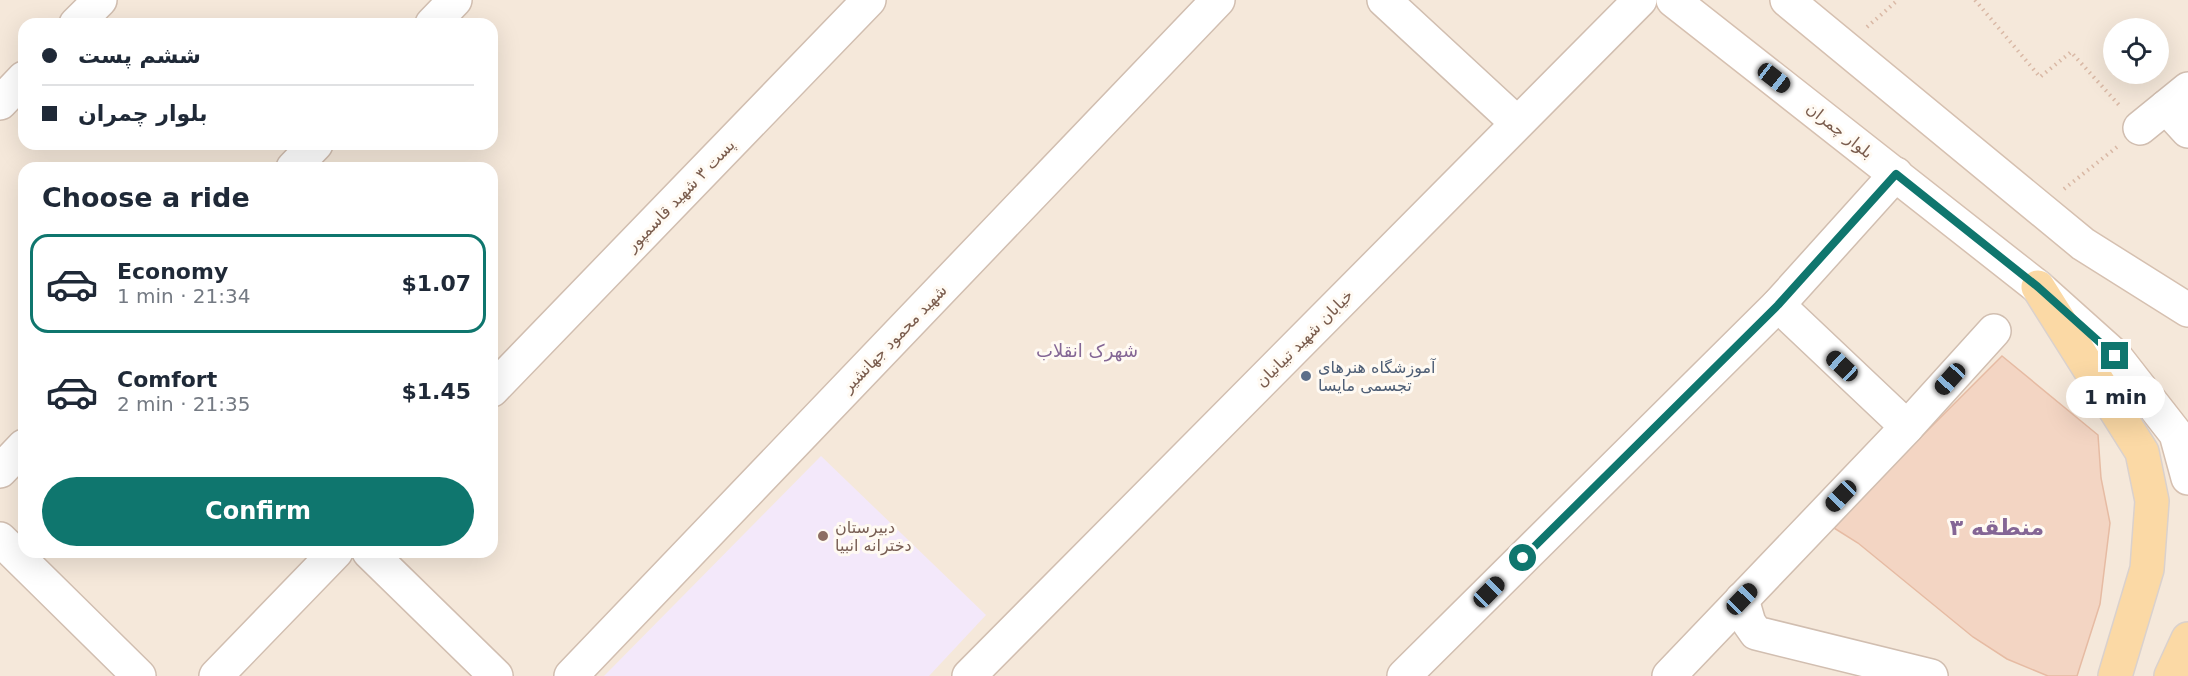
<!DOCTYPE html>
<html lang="en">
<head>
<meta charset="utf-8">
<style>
	body { margin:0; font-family:"DejaVu Sans","Noto Sans Arabic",sans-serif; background:#f2f2f3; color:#1f2937; height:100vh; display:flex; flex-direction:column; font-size:22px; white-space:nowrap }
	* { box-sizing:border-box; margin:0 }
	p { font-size:20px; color:#747a83 }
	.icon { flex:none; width:33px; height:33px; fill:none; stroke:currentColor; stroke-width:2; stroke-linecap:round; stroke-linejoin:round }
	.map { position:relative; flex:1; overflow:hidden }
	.side { position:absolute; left:18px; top:162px; width:480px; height:396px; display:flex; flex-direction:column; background:#fff; border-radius:18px; box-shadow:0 6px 24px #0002 }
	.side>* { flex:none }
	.top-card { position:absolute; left:18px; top:18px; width:480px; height:132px; border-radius:18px; box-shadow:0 6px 24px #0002; display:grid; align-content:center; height:132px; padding:0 24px; background:#fff }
	.controls { position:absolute; left:2103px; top:18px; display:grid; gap:12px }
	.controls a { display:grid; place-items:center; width:66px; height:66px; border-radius:50%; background:#fff; box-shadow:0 6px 24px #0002; font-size:30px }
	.end { position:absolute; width:27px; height:27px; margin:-14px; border:8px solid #0f766e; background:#fff; box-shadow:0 0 0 3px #fff }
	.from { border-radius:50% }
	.bubble { position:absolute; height:42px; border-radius:21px; background:#fff; box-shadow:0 6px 24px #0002; font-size:20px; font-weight:600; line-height:42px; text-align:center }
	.car { position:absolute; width:18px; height:36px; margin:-18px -9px; border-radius:8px; box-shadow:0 0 4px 2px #0007; background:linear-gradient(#222 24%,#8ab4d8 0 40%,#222 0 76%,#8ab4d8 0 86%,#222 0) }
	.top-card b { display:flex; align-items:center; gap:21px; height:57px; font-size:22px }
	.top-card b+b { border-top:2px solid #e0e1e3 }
	.top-card i { width:15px; height:15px; background:#1f2937 }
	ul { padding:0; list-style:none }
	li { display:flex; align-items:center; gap:18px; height:99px; margin:0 12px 9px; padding:0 12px; border:3px solid transparent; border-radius:18px }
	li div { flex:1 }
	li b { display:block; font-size:22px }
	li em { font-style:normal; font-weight:600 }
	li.active { border-color:#0f766e }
	li>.icon { width:54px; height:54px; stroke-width:1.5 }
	h2 { padding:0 24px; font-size:27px; line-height:72px }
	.button { display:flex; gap:12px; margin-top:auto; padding:12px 24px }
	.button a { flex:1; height:69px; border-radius:36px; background:#0f766e; color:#fff; font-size:24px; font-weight:600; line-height:69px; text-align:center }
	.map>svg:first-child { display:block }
</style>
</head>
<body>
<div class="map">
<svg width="2188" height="676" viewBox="0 0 2188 676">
	<rect width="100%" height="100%" fill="#fdf6ec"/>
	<!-- residential -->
	<path fill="#f5e8da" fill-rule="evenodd" d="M 0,0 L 2188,0 L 2188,676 L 0,676 ZM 24,24 L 492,24 L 492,144 L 24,144 ZM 2114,28 L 2158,28 L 2158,74 L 2114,74 ZM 24,168 L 492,168 L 492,552 L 24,552 Z"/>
	<!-- education -->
	<path fill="#f3e8fa" d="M 821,456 L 986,615 L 929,676 L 604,676 Z"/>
	<!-- building -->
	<path fill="#f3d5c3" stroke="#e6bba3" stroke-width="1.5" d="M 2002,356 L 2098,435 L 2101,478 L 2110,523 L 2100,604 L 2077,676 L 2048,676 L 2007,659 L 1973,637 L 1858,543 L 1834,528 L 1863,495 Z"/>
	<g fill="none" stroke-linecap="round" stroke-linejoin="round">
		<defs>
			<g id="street">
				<path d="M 1384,0 L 1517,123"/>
				<path d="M 76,24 L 100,0"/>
				<path d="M 432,24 L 455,0"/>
				<path d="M 0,103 L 24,78"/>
				<path d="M 2166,107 L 2188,131"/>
				<path d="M 2140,128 L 2188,89"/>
				<path d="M 293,168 L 316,144"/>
				<path d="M 1778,305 L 1907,427"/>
				<path d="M 492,390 L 869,0"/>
				<path d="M 0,471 L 24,446"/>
				<path d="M 0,539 L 139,676"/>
				<path d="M 369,552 L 496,676"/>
				<path d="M 1742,599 L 1749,623 L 1756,633 L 1931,676"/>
				<path d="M 216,676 L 336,552"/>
				<path d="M 571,676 L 1218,0"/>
				<path d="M 969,676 L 1640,0"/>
				<path d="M 1404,676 L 1778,305 L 1896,174"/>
				<path d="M 1669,676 L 1907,427 L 1994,331"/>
			</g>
			<g id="secondary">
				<path d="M 1673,0 L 2038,287 L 2115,356 L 2176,434 L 2188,478"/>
				<path d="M 1787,0 L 2083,244 L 2188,310"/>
			</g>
			<g id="primary">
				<path d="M 2038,287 L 2142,452 L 2152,501 L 2147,569 L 2115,676"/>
				<path d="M 2171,676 L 2188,639"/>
			</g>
		</defs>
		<!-- street casing -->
		<use href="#street" stroke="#d1beb0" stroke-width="36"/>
		<!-- secondary casing -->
		<use href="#secondary" stroke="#d6c0b0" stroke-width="36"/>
		<!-- primary casing -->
		<use href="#primary" stroke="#dad1cd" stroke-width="36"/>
		<!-- path -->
		<g stroke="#d9b8a5" stroke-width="4" stroke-dasharray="1.5 4.5" stroke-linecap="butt">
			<path d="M 1975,0 L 2040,77 L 2071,52 L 2119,105"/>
			<path d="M 1867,27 L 1898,0"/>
			<path d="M 2064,189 L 2117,147"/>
		</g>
		<!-- street -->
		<use href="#street" stroke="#fff" stroke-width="33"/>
		<!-- secondary -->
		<use href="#secondary" stroke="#fff" stroke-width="33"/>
		<!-- primary -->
		<use href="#primary" stroke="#fbd9a5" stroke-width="33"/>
	</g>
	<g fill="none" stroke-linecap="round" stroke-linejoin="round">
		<!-- route -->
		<path stroke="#0f766e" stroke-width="8" d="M 1523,558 L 1778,305 L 1896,174 L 2038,287 L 2115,356"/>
	</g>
	<!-- markers -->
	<circle fill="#5c6f8a" stroke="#fffaf3" stroke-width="2" cx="1306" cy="376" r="6"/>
	<circle fill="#8d6e63" stroke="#fffaf3" stroke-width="2" cx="823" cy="536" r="6"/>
	<g text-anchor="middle" stroke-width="6" stroke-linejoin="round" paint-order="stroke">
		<!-- street labels -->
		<g font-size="16" fill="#7a5c4d" stroke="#fffaf3">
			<text transform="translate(1840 130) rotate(38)" y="6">بلوار چمران</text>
			<text transform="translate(680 195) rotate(-46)" y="6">پست ۳ شهید قاسمپور</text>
			<text transform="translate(894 338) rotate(-46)" y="6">شهید محمود جهانشیر</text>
			<text transform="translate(1304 338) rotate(-45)" y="6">خیابان شهید تبیانیان</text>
		</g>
		<!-- service labels -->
		<g font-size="16" fill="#4e5e75" stroke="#fffaf3" text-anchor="start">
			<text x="1318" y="373">آموزشگاه هنرهای<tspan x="1318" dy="18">تجسمی مایسا</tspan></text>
		</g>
		<!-- education labels -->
		<g font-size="16" fill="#785e54" stroke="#fffaf3" text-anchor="start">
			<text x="835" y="533">دبیرستان<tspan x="835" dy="18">دخترانه انبیا</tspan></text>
		</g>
		<!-- neighbourhood labels -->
		<g font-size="18" fill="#846695" stroke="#fffaf3">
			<text x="1087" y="357">شهرک انقلاب</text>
		</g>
		<!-- district labels -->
		<g font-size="22" font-weight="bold" fill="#846695" stroke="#fffaf3">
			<text x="1997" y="535">منطقه ۳</text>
		</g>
	</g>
</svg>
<div class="controls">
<a><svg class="icon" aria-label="locate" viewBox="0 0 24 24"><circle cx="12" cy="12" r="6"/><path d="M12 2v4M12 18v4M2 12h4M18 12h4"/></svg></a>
</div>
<i class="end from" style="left:1523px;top:558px"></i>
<i class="end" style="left:2115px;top:356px"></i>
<div class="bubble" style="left:2066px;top:376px;width:99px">1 min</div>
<i class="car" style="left:1774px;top:78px;rotate:128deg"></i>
<i class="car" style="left:1842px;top:366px;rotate:313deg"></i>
<i class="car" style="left:1950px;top:379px;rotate:222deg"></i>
<i class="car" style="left:1841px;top:496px;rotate:224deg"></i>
<i class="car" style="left:1489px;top:592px;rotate:45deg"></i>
<i class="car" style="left:1742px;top:599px;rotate:44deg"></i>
<div class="top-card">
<b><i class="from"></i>ششم پست</b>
<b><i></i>بلوار چمران</b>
</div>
<section class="side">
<h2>Choose a ride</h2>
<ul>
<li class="active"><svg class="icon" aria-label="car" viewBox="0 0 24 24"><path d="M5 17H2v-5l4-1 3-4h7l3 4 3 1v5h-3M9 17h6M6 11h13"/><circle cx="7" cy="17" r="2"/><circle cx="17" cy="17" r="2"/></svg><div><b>Economy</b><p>1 min · 21:34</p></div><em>$1.07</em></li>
<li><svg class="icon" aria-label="car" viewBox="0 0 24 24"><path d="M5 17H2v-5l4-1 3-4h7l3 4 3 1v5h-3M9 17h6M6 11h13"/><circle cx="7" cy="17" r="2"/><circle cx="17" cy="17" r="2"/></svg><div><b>Comfort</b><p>2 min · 21:35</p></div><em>$1.45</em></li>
</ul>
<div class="button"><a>Confirm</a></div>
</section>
</div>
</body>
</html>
